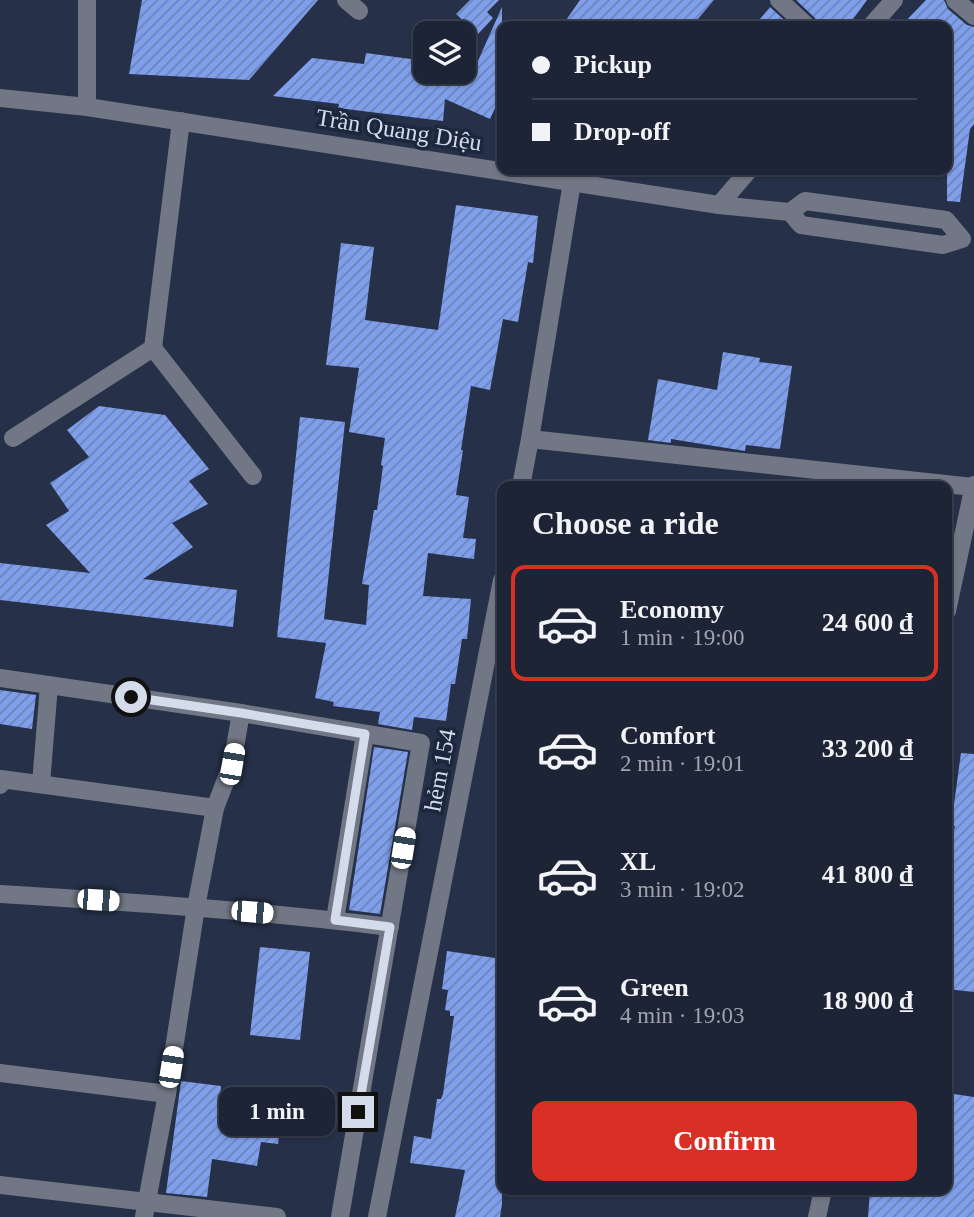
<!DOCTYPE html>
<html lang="en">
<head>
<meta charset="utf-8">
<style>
	body { margin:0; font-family:Georgia,serif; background:#293042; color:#f1f3f6; height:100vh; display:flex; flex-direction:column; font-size:26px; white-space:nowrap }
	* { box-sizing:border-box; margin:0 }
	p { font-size:23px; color:#a0a4ad }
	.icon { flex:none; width:38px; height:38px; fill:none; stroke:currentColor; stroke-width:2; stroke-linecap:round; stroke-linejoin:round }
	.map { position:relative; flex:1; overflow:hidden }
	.details { position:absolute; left:497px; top:481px; width:455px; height:714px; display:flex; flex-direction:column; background:#1c2436; border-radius:14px; box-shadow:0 2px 5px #0004,0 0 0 2px #3a4151 }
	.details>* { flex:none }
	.top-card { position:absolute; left:497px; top:21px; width:455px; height:154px; border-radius:14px; box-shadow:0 2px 5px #0004,0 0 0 2px #3a4151; display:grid; align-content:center; height:154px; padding:0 35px; background:#1c2436 }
	.buttons { position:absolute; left:413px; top:21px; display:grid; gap:14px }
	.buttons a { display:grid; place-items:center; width:63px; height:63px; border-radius:14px; background:#1c2436; box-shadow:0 2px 5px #0004,0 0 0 2px #3a4151; font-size:35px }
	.end { position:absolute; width:32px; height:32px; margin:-16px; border:9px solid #d4dbeb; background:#111; box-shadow:0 0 0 4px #111 }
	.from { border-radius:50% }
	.bubble { position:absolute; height:49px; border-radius:14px; background:#1c2436; box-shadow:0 2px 5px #0004,0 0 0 2px #3a4151; font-size:23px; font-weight:600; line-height:49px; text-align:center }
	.car { position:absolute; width:21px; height:42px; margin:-21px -10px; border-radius:9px; box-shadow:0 0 5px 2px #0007; background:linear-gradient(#fff 24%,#345 0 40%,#fff 0 76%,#345 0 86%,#fff 0) }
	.top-card b { display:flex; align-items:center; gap:24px; height:66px; font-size:26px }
	.top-card b+b { border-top:2px solid #3a4151 }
	.top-card i { width:18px; height:18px; background:#f1f3f6 }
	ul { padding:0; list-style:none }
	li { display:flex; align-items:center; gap:21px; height:116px; margin:0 14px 10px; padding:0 21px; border:4px solid transparent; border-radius:14px }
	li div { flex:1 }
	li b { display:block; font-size:26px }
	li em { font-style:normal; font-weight:600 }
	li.on { border-color:#d93025 }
	li>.icon { width:63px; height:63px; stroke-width:1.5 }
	h2 { padding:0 35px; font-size:32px; line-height:84px }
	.primary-button { display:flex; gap:14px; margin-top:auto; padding:14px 35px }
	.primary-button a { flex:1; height:80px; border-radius:14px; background:#d93025; color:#fff; font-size:28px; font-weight:600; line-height:80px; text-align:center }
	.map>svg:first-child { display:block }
</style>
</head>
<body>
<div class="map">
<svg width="974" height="1217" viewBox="0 0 974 1217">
	<defs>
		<pattern id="building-hatch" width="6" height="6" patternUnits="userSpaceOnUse" patternTransform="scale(1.75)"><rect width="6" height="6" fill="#7f9feb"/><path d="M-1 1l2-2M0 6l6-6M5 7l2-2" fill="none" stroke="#6c83ba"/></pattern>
	</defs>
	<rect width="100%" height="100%" fill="#263048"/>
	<!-- building -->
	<g fill="url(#building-hatch)">
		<path d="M 142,0 L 318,0 L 249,80 L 129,74 Z"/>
		<path d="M 470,0 L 499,0 L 487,12 L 493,18 L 478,34 L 456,14 Z"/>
		<path d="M 580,0 L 714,0 L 692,26 L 562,26 Z"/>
		<path d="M 796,0 L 867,0 L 848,26 L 818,26 L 815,18 Z"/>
		<path d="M 926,0 L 944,0 L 948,9 L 967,25 L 974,27 L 974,124 L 970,129 L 960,202 L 947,201 L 947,26 L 901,26 Z"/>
		<path d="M 502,7 L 502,93 L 490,119 L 445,99 L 443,121 L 338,108 L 339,104 L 273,96 L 312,58 L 364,64 L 366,53 L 425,61 L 425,72 L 473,72 Z"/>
		<path d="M 770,7 L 771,8 L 791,26 L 754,26 Z"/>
		<path d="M 456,205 L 538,216 L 533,263 L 528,262 L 518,322 L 503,319 L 490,390 L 471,386 L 461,450 L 463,450 L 456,495 L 469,497 L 463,538 L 476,539 L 474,559 L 428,553 L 423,596 L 471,599 L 467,639 L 462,639 L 455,684 L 451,684 L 446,721 L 414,717 L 412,730 L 378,724 L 380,712 L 333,706 L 334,702 L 315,698 L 326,643 L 277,637 L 300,417 L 345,422 L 324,619 L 366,625 L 369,585 L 362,584 L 374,510 L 377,510 L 383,466 L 381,465 L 385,438 L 349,432 L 359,368 L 326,365 L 341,243 L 374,247 L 365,320 L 438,330 Z"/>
		<path d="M 723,352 L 760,358 L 759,362 L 792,366 L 780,449 L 746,445 L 745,451 L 671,439 L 671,443 L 648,440 L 658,379 L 717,390 Z"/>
		<path d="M 99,406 L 165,415 L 209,469 L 189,481 L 208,504 L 172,523 L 193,547 L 143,579 L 237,590 L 233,627 L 0,600 L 0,563 L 90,573 L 46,525 L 69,511 L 50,483 L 89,457 L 67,430 Z"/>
		<path d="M 0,690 L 36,695 L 32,729 L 0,724 Z"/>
		<path d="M 374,747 L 408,752 L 380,914 L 349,910 Z"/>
		<path d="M 961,753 L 974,754 L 974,992 L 947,989 L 947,859 L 955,826 L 951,826 Z"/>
		<path d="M 260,947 L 310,952 L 300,1040 L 250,1035 Z"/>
		<path d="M 447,951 L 502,959 L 502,1204 L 500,1217 L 455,1217 L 465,1170 L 410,1163 L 414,1136 L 431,1139 L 437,1099 L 441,1099 L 443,1094 L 454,1016 L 450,1016 L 450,1011 L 445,1010 L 448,990 L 442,989 Z"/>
		<path d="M 181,1081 L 221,1086 L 220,1096 L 283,1106 L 278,1144 L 261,1142 L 257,1166 L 212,1159 L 207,1197 L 166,1193 Z"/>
		<path d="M 947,1093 L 974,1097 L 974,1217 L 868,1217 L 870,1190 L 947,1190 Z"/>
	</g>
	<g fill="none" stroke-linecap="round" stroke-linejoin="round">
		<!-- minor -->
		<g stroke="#717784" stroke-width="18">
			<path d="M 346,0 L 359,11"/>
			<path d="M 779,0 L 807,26"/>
			<path d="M 955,0 L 974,16"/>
			<path d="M 871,26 L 894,0"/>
			<path d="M 0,98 L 87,107 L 719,205 L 790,212 L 805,201 L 946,220 L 962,239 L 943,245 L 801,225 L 790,212"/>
			<path d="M 87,107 L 87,0"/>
			<path d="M 719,205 L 749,170"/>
			<path d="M 153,348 L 253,476"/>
			<path d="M 13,438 L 153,348 L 181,121"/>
			<path d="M 530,439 L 973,487"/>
			<path d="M 521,486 L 530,439 L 572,182"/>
			<path d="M 947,611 L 974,485"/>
			<path d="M 0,678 L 241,713 L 421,743 L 340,1217"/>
			<path d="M 41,784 L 49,685"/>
			<path d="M 0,785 L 1,779 L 215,808 L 196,907 L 167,1094 L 144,1217"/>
			<path d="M 215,808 L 232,764 L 241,713"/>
			<path d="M 0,894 C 130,902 261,911 390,927"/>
			<path d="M 335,920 L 365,734"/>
			<path d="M 0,1073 L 167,1094"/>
			<path d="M 0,1185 L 277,1217"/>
			<path d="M 377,1217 L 502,580"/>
			<path d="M 817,1217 L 823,1190"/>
		</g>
	</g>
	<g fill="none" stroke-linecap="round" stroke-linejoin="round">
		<!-- route -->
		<path stroke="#d4dbeb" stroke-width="9" d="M 131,697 L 241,713 L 365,734 L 335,920 L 390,927 L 358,1112"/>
	</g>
	<g text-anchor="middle" stroke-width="7" stroke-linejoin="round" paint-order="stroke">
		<!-- street labels -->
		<g font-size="24" fill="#d4dbeb" stroke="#1c263d">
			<text transform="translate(399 130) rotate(9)" y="8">Trần Quang Diệu</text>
			<text transform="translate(440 770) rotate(-79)" y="8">hẻm 154</text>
		</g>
	</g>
</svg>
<div class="buttons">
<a><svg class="icon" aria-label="layers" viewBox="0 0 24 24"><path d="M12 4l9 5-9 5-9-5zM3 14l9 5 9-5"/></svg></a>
</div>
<i class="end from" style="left:131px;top:697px"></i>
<i class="end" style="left:358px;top:1112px"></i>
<div class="bubble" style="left:219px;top:1087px;width:116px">1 min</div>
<i class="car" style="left:232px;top:764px;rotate:10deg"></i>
<i class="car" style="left:403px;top:848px;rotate:9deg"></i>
<i class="car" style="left:98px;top:900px;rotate:94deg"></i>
<i class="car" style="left:252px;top:912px;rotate:95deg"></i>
<i class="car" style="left:171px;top:1067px;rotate:9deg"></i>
<div class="top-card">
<b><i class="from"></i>Pickup</b>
<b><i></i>Drop-off</b>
</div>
<section class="details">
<h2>Choose a ride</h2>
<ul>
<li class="on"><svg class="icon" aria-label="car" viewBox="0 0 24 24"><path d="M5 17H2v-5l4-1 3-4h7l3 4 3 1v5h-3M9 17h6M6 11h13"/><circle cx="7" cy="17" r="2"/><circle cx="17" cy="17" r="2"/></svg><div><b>Economy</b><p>1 min · 19:00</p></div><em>24 600 ₫</em></li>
<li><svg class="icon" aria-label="car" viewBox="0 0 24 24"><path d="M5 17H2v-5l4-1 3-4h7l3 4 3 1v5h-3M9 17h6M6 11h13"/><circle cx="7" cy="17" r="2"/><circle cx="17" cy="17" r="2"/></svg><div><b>Comfort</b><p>2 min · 19:01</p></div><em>33 200 ₫</em></li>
<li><svg class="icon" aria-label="car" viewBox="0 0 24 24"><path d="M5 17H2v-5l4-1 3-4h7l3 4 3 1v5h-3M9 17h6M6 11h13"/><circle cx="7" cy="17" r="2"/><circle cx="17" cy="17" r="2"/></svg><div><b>XL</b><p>3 min · 19:02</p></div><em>41 800 ₫</em></li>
<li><svg class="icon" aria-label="car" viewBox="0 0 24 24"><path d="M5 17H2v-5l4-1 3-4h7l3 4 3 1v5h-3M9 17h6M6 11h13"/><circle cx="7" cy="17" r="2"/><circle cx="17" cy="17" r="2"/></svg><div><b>Green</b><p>4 min · 19:03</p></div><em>18 900 ₫</em></li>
</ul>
<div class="primary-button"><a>Confirm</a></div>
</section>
</div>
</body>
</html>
